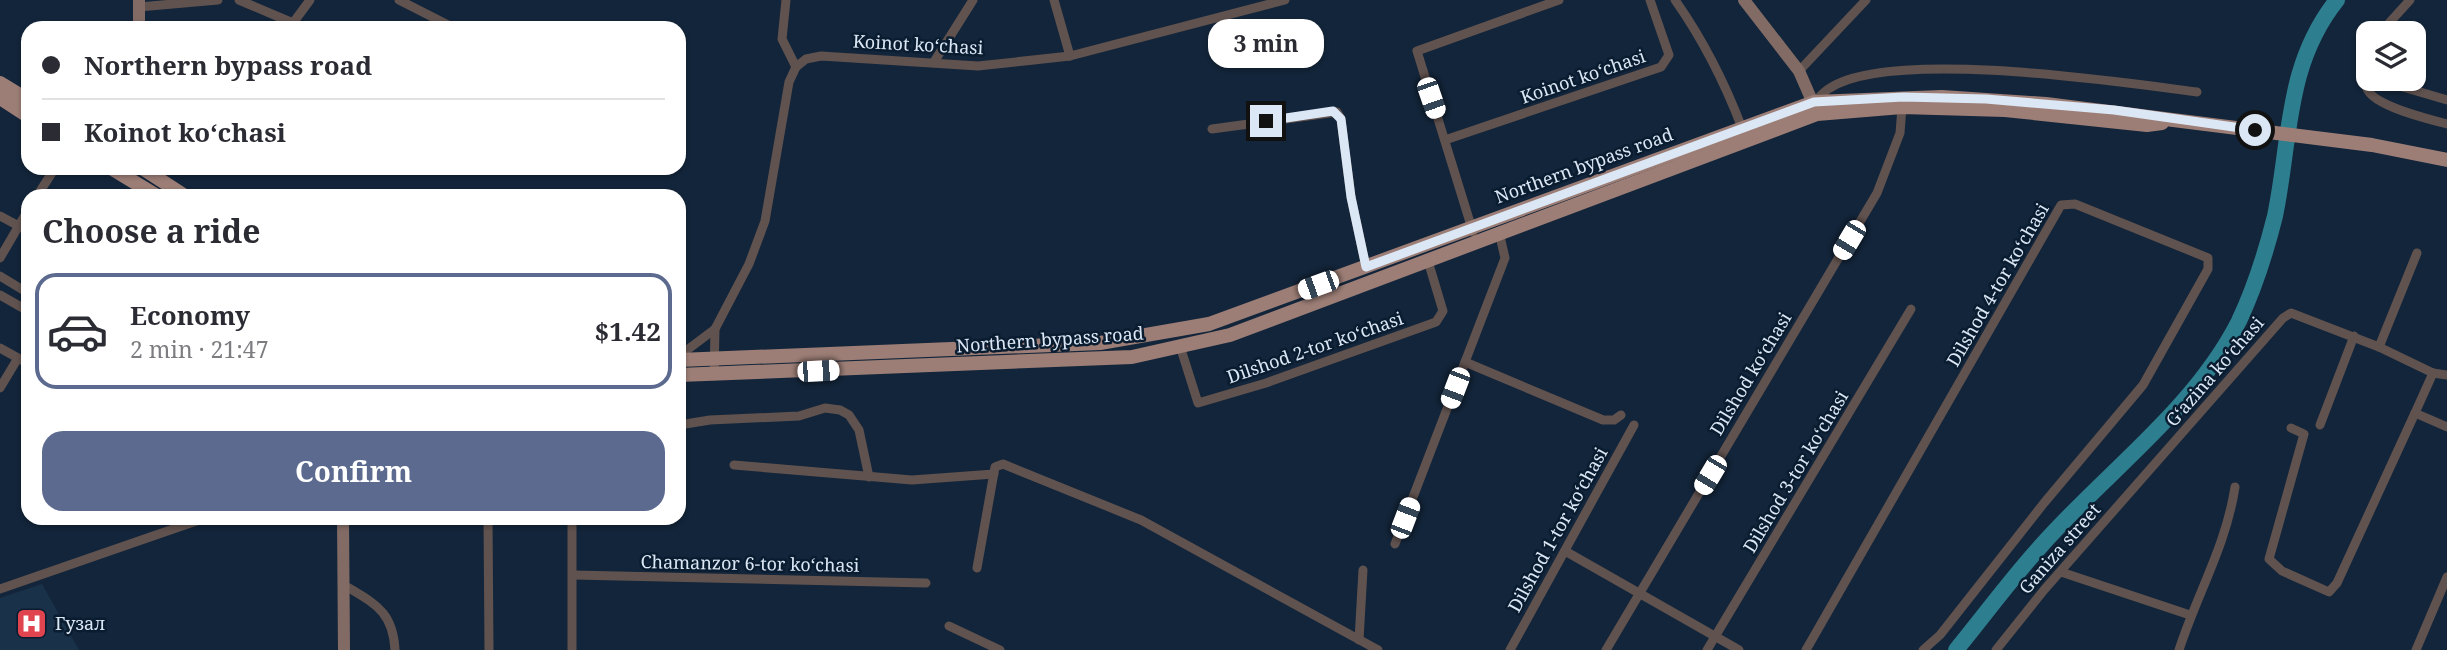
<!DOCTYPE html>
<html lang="en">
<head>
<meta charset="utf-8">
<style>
	body { margin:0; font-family:"Noto Serif",serif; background:#f7f7f7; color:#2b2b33; height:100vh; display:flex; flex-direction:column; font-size:26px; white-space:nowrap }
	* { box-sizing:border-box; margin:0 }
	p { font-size:23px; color:#7c7c81 }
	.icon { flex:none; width:38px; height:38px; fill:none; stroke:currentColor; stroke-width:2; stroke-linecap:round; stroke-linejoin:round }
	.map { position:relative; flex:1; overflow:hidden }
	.side { position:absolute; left:21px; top:189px; width:665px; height:336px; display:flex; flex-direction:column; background:#fff; border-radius:21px; box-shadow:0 2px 5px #0004 }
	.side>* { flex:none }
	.banner { position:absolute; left:21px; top:21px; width:665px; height:154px; border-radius:21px; box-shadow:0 2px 5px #0004; display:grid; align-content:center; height:154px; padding:0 21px; background:#fff }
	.tools { position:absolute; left:2356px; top:21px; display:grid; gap:14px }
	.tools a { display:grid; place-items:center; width:70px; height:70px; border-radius:14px; background:#fff; box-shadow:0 2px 5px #0004; font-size:35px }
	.end { position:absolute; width:32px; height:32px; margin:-16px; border:9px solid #dbe7f5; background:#111; box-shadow:0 0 0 4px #111 }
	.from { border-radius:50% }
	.bubble { position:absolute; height:49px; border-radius:21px; background:#fff; box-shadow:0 2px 5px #0004; font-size:23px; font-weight:700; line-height:49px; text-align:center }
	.car { position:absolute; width:21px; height:42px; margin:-21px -10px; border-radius:9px; box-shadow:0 0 5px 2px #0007; background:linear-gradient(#fff 24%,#345 0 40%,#fff 0 76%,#345 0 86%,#fff 0) }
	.banner b { display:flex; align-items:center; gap:24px; height:66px; font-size:26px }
	.banner b+b { border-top:2px solid #e1e1e2 }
	.banner i { width:18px; height:18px; background:#2b2b33 }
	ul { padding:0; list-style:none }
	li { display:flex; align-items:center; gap:21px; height:116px; margin:0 14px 10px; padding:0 7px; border:4px solid transparent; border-radius:21px }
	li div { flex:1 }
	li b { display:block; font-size:26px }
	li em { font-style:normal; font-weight:700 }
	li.on { border-color:#5b6a8e }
	li>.icon { width:63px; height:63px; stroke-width:1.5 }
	h2 { padding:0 21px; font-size:32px; line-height:84px }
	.action { display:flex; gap:14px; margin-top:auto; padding:14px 21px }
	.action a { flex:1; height:80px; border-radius:21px; background:#5b6a8e; color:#fff; font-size:28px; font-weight:700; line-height:80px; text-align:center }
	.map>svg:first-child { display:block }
</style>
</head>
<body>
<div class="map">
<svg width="2447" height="650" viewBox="0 0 2447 650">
	<rect width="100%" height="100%" fill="#13253a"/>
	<!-- built -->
	<path fill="#1a314a" d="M 42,584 L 79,650 L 0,650 L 0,598 Z"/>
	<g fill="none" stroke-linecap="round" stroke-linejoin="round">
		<!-- river -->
		<path stroke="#2d7e8e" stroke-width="16" d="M 1956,650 C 1984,616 2010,580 2040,547 C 2105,473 2194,410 2239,321 C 2255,287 2266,252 2275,216 C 2291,139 2285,65 2337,0"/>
		<!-- street -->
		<g stroke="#60524e" stroke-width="9">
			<path d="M 239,0 L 293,23 L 310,0"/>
			<path d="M 399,0 L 454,28"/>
			<path d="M 786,0 L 782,39 L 796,67"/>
			<path d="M 1054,0 L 1070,56"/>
			<path d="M 1675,0 C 1704,41 1724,81 1742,128"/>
			<path d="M 139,7 L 218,0"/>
			<path d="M 2380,33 L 2410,0"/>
			<path d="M 2368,53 L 2363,72 L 2366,85 L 2379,80 L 2447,100"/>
			<path d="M 934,62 L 973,0"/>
			<path d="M 1799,71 L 1866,0"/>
			<path d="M 2366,85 C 2367,105 2429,119 2447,124"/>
			<path d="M 1814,102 C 1819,98 1824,91 1830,88 C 1892,48 2120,82 2197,92"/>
			<path d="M 1212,129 L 1337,112 L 1341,119 L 1351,197 L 1366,267"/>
			<path d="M 1445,140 L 1661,67 L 1669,55 L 1650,0"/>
			<path d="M 37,196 L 55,168"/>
			<path d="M 0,216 L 28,231"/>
			<path d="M 1473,232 L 1417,51 L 1559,0"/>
			<path d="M 0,258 L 28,210"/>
			<path d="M 0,276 L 28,293"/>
			<path d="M 0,295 L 28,311"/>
			<path d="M 1180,346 L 1198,403 L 1266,383 L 1436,322 L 1443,311 L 1428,261"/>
			<path d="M 2379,347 L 2417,253"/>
			<path d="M 0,348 L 18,358"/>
			<path d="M 679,356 L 715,329"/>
			<path d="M 1465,362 L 1603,420 L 1614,420 L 1621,415"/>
			<path d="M 2433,373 L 2447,375"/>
			<path d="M 714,376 L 715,329 L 749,264 L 765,221 L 789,82 L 796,67 L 806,59 L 821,56 L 978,66 L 1070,56 L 1285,0"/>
			<path d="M 0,388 L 18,358 L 28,364"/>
			<path d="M 679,425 L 710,420 L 799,416 L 825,408 L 840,410 L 849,415 L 859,430 L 869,477"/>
			<path d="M 2320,425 L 2354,336"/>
			<path d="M 2291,428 L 2304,434 L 2269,559 L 2282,571 L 2329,592 L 2337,583 L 2415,413"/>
			<path d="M 734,465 L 912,480 L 994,474"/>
			<path d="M 488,518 L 489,650"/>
			<path d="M 1395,544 L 1505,258 L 1499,232"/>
			<path d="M 1565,551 L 1739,650"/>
			<path d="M 977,568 L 995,467 L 1003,464 L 1141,520 L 1378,650"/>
			<path d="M 2061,572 L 2190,615"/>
			<path d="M 573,575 L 926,583"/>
			<path d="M 344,585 C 375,604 393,611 395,650"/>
			<path d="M 0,589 L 205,518"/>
			<path d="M 949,626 L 1000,650"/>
			<path d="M 1359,640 L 1363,570"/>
			<path d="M 572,650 L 572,518"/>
			<path d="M 1510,650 L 1634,425"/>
			<path d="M 1606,650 L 1877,193 L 1900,133 L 1902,107"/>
			<path d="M 1707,650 L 1911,309"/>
			<path d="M 1806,650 L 2061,205 L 2075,204 L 2208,258 L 2208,269 L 2143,385 L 2044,503 L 1940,635 L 1923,650"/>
			<path d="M 1996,650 L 2044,590 L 2283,318 L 2291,313 L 2379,347 L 2433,373 L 2415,413 L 2447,427"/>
			<path d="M 2179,650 C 2197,594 2226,546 2235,487"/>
			<path d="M 2416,650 L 2447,577"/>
		</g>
		<!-- secondary -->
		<g stroke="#826b65" stroke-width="12">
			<path d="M 1744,0 L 1799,71 L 1816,110"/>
			<path d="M 139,28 L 139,0"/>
			<path d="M 343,518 L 344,650"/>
		</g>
		<!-- primary -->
		<g stroke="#9c7e76" stroke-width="14">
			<path d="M 0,83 L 28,100"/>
			<path d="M 0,98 L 28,116"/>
			<path d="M 111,168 L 157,196"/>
			<path d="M 142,168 L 185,196"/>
			<path d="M 679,360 L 1100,343 L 1209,324 L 1814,102 L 1942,97 L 2046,104 L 2372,145 L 2447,160"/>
			<path d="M 679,375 L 1132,357 L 1230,335 L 1817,114 L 1902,107 L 2005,110 L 2147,125 L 2162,123"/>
		</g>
	</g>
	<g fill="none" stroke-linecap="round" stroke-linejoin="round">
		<!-- route -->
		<path stroke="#dbe7f5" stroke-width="9" d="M 1266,121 L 1333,111 L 1341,119 L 1351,197 L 1366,267 L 1814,102 L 1903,97 L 1986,99 L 2114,110 L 2255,130"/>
	</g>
	<!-- icons -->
	<defs>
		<symbol id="hospital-square" viewBox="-11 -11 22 22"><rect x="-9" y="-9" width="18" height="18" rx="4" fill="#e0444e" stroke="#0a1c30"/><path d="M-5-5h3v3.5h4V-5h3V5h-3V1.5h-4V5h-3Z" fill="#fff"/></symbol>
	</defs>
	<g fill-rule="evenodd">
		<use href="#hospital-square" x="14" y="606" width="35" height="35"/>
	</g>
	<g text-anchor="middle" stroke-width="5" stroke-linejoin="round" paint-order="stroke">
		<!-- street labels -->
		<g font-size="18" fill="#dbe7f5" stroke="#0a1c30">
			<text transform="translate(918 45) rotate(3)" y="6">Koinot koʻchasi</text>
			<text transform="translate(1583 77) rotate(-19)" y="6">Koinot koʻchasi</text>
			<text transform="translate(1584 166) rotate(-20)" y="6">Northern bypass road</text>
			<text transform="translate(1998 285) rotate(-60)" y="6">Dilshod 4-tor koʻchasi</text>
			<text transform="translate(1050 340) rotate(-4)" y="6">Northern bypass road</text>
			<text transform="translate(1315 348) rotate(-19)" y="6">Dilshod 2-tor koʻchasi</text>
			<text transform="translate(2215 372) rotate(-49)" y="6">Gʻazina koʻchasi</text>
			<text transform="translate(1751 374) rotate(-59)" y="6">Dilshod koʻchasi</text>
			<text transform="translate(1796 472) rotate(-59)" y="6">Dilshod 3-tor koʻchasi</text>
			<text transform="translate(1558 530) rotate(-61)" y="6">Dilshod 1-tor koʻchasi</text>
			<text transform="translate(2060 549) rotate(-49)" y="6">Ganiza street</text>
			<text transform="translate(750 564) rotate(1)" y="6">Chamanzor 6-tor koʻchasi</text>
		</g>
		<!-- poi labels -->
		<g font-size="18" fill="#dbe7f5" stroke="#0a1c30" text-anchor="start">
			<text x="55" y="630">Гузал</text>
		</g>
	</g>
</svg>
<div class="tools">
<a><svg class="icon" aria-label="layers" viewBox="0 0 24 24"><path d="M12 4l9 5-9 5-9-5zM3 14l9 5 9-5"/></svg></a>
</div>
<i class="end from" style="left:2255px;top:130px"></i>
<i class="end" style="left:1266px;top:121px"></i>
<div class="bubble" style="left:1208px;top:19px;width:116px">3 min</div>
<i class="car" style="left:1431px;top:98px;rotate:161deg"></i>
<i class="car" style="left:1849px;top:240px;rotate:211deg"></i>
<i class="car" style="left:1318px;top:285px;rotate:250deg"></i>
<i class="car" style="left:818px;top:371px;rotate:87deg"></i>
<i class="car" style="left:1455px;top:388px;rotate:201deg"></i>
<i class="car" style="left:1710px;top:475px;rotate:211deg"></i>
<i class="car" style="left:1405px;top:518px;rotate:21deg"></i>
<div class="banner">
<b><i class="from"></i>Northern bypass road</b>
<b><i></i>Koinot koʻchasi</b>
</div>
<section class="side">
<h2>Choose a ride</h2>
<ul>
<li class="on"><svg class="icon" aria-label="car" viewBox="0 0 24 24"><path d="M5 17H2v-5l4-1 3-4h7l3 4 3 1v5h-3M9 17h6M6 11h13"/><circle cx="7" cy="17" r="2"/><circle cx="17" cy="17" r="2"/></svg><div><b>Economy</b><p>2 min · 21:47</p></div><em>$1.42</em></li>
</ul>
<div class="action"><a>Confirm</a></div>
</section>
</div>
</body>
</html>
